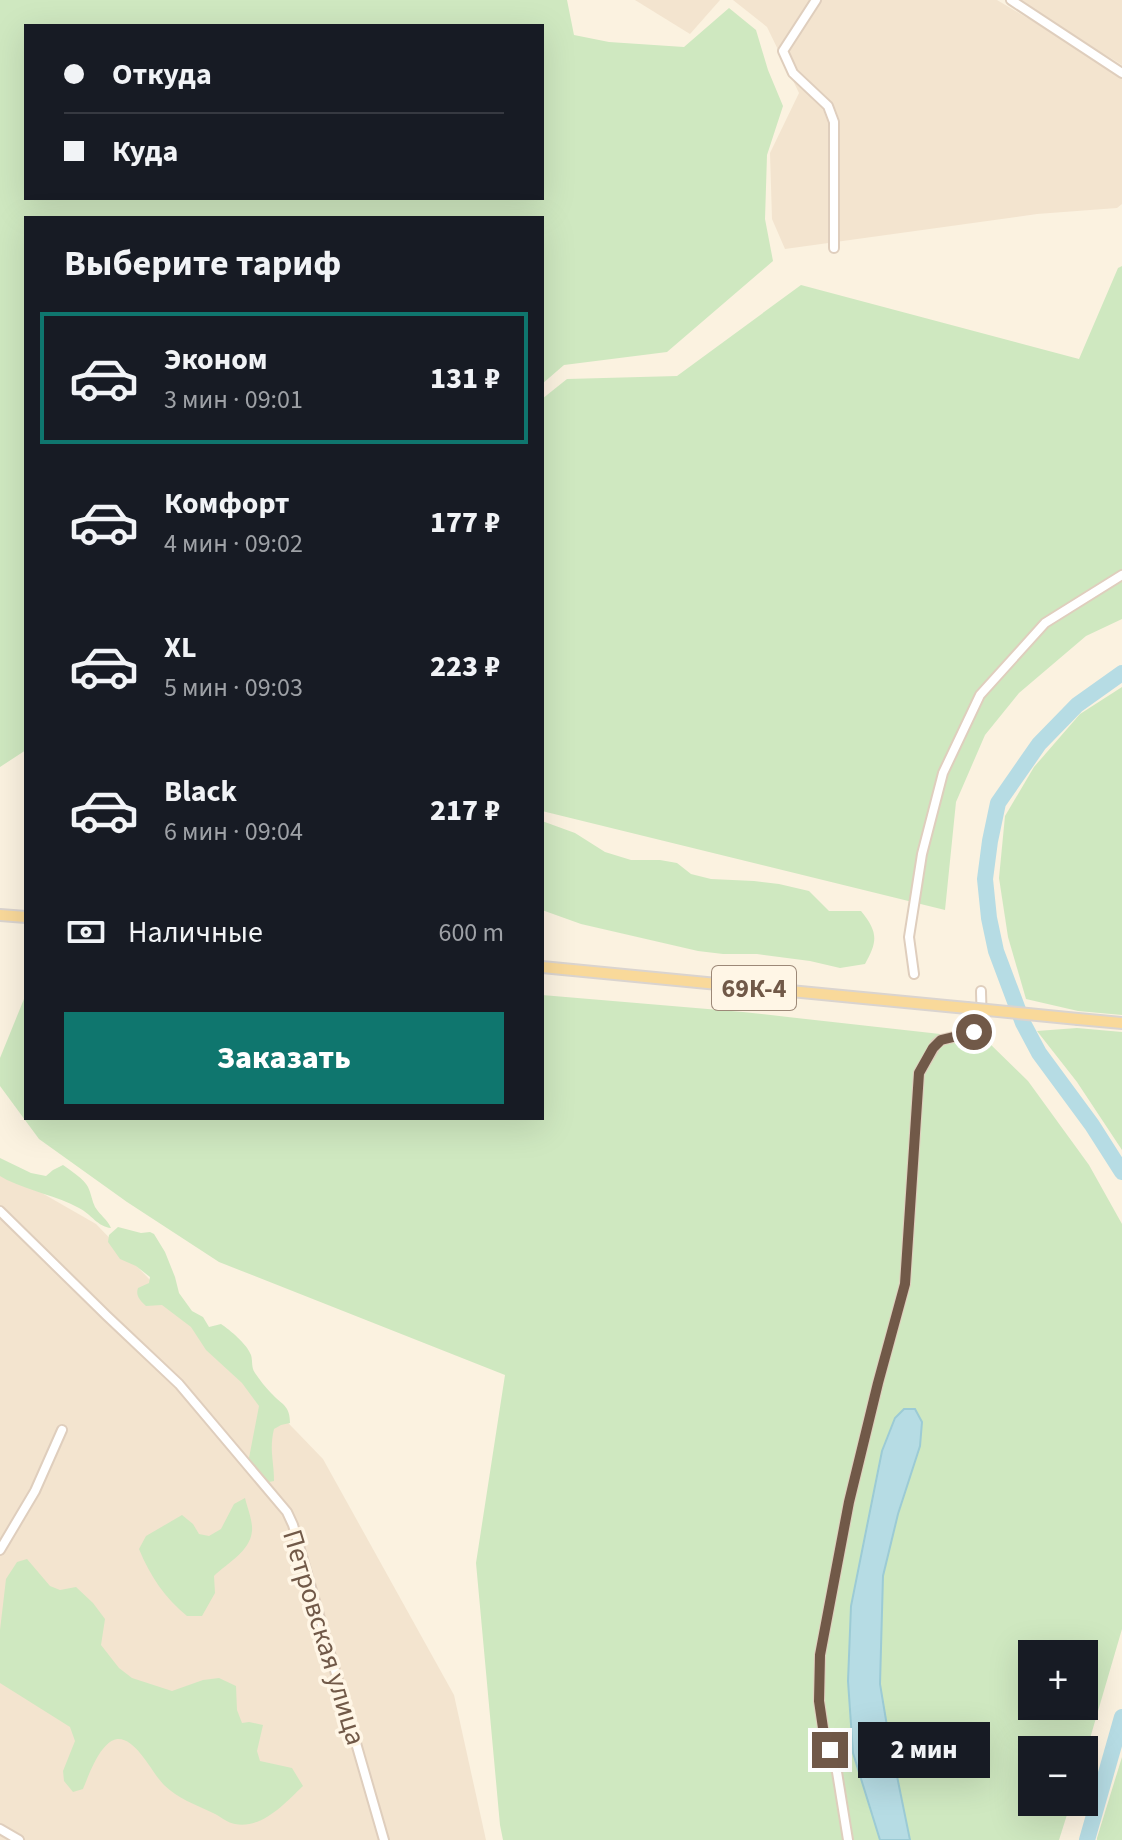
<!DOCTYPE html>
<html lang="ru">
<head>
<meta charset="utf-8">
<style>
	body { margin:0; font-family:"Source Sans 3",sans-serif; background:#20242c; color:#f1f3f6; height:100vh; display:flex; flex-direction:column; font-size:30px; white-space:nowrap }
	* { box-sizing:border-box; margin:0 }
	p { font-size:26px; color:#9ea1a6 }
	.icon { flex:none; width:44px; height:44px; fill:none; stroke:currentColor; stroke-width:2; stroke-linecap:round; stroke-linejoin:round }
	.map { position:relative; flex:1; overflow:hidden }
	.side { position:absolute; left:24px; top:216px; width:520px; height:904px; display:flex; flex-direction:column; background:#171b24; border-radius:0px; box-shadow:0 8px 32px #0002 }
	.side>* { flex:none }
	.hud { position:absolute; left:24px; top:24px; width:520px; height:176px; border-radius:0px; box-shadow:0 8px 32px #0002; display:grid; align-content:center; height:176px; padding:0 40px; background:#171b24 }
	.buttons { position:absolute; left:1018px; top:1640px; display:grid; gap:16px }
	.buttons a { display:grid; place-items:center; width:80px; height:80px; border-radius:0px; background:#171b24; box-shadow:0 8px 32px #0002; font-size:40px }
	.end { position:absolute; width:36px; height:36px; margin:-18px; border:10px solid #715948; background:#fff; box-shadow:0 0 0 4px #fff }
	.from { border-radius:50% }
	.bubble { position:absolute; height:56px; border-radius:0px; background:#171b24; box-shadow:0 8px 32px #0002; font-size:26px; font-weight:800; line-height:56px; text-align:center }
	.hud b { display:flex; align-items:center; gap:28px; height:76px; font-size:30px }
	.hud b+b { border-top:2px solid #363941 }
	.hud i { width:20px; height:20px; background:#f1f3f6 }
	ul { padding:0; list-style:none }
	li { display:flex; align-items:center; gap:24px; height:132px; margin:0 16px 12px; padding:0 24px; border:4px solid transparent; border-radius:0px }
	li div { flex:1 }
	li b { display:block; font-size:30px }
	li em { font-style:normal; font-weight:800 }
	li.on { border-color:#0f766e }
	li>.icon { width:72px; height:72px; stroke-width:1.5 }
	h2 { padding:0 40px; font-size:36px; line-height:96px }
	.pay { display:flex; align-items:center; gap:20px; height:88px; padding:0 40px; font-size:30px }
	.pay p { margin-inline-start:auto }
	.primary-button { display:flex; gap:16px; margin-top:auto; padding:16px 40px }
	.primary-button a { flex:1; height:92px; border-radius:0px; background:#0f766e; color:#fff; font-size:32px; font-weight:800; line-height:92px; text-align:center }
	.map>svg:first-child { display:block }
</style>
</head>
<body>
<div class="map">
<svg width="1122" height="1840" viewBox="0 0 1122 1840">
	<rect width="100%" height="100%" fill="#fbf2e0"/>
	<!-- residential -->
	<g fill="#f3e4cf">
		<path d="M 635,0 L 720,0 L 690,34 Z"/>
		<path d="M 733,0 L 997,0 L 1122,74 L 1122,204 L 1117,208 L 1037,214 L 785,249 L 772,219 L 770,153 L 799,93 L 767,27 Z"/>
		<path d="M 1015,0 L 1122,0 L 1122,65 Z"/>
		<path d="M 0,1169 L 96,1224 L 323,1459 L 454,1695 L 486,1840 L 0,1840 Z"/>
	</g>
	<!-- green -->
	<g fill="#cfe8c0" fill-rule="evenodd">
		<path d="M 0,0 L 567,0 L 574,35 L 609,42 L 684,47 L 729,8 L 756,30 L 768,70 L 783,106 L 767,155 L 765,219 L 773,261 L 667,352 L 564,365 L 542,384 L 542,218 L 26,218 L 26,750 L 0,767 ZM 26,26 L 542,26 L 542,198 L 26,198 Z"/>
		<path d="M 1122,266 L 1122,619 L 1086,636 L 1019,693 L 985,735 L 956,802 L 945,910 L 542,811 L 542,399 L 567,379 L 677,376 L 801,285 L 1079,359 L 1118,268 Z"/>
		<path d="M 1122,687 L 1122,1015 L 1078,1011 L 1026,999 L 1008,937 L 999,878 L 1005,816 L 1034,767 L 1080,714 Z"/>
		<path d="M 542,821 L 575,833 L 605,852 L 631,860 L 660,860 L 677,863 L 691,874 L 711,879 L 754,881 L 779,884 L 809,891 L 829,911 L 861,911 C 878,932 878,941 865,964 L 840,968 L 810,961 L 757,954 L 723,954 L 698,951 L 581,924 L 542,910 Z"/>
		<path d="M 26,994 L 26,1118 L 542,1118 L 542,995 L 743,1012 L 985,1039 L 1028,1081 L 1089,1165 L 1122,1224 L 1122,1629 L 1084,1759 L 1084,1750 L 1032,1750 L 1032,1802 L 1071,1802 L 1059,1840 L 503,1840 L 500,1825 L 476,1563 L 505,1375 L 219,1262 L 127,1202 L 39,1139 L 0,1086 L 0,1058 ZM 1032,1654 L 1084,1654 L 1084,1706 L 1032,1706 Z"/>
		<path d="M 1077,1028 L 1122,1032 L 1122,1150 L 1077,1082 L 1037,1031 Z"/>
		<path d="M 0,1158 L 31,1173 L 46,1176 L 53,1170 L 63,1165 C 71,1171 84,1179 88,1187 C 91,1193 92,1201 95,1207 C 100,1215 107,1219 111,1228 C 98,1227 91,1214 79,1208 C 57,1196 30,1191 7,1180 L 0,1176 Z"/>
		<path d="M 118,1227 L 141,1233 L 150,1232 L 154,1234 L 165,1252 L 175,1277 L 179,1293 L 192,1311 L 203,1317 L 209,1327 L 221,1324 C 230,1330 247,1344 251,1355 C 253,1362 251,1367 255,1373 C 260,1380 265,1387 271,1393 C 282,1405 290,1405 290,1423 L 281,1425 L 274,1429 C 269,1450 274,1461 274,1481 L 269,1482 L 254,1466 L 249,1458 L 259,1406 L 242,1383 L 206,1350 L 191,1327 L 162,1305 L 146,1306 C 141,1301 135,1296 138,1288 L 149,1283 L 150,1277 L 136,1266 L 120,1259 L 108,1242 L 109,1235 Z"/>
		<path d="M 245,1498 C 247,1507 253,1521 252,1531 C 250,1552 227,1563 214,1576 L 215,1593 L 202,1616 L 187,1616 C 165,1598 150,1576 139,1549 L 146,1536 L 182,1515 L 193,1524 L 199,1534 L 209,1536 L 221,1529 L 234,1504 Z"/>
		<path d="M 27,1559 L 50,1586 L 60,1590 L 76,1587 L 93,1603 L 105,1619 L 101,1645 L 119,1668 L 132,1678 L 172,1691 L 203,1680 L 219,1678 L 236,1686 L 237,1710 L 242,1723 L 249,1722 L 263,1725 L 257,1751 L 260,1761 L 292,1768 L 303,1786 C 285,1803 263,1829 235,1824 C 227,1823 220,1816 213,1813 C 196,1805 177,1798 164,1785 C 152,1773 136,1737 117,1739 C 100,1742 89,1775 83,1789 L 73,1792 L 64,1781 L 63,1771 L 75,1741 L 70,1727 L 0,1683 L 0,1630 L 6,1579 L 17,1562 Z"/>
		<path d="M 1122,1757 L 1122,1840 L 1097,1840 L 1097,1838 Z"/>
	</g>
	<!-- water -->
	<path fill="#b6dce4" stroke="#9ccbd5" stroke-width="2" d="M 904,1409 L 915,1409 L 922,1422 L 920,1446 L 898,1514 L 883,1576 L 880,1684 L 888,1732 L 910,1840 L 880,1840 L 853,1753 L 848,1681 L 851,1606 L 882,1451 L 895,1418 Z"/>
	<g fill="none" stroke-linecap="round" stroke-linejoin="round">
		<!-- river -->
		<g stroke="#b6dce4" stroke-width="16">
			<path d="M 1122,673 L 1077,705 L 1039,744 L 998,803 L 990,841 L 985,879 L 989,918 L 996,951 L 1023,1023 L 1039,1053 L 1092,1125 L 1122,1172"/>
			<path d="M 1087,1840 L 1122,1717"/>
		</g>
		<defs>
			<g id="minor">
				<path d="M 816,0 L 783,51 L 793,73 L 828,106 L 834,122 L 834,248"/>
				<path d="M 1011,0 L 1122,73"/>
				<path d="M 914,974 L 909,937 L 922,854 L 943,773 L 980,695 L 1045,623 L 1122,575"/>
				<path d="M 0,1211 L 107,1316 L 179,1384 L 287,1512 L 293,1525 L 384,1840"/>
				<path d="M 0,1550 L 35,1491 L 62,1430"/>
				<path d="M 0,1829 L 19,1840"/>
				<path d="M 848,1840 L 837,1772 L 823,1728 L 819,1701 L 820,1655 L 849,1502 L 878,1383 L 905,1284 L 919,1073 L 936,1044 L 941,1040 L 974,1032 C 984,1021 981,1005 981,991"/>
			</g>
			<g id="major">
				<path d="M 0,915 L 26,917"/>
				<path d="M 542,967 L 967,1008"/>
				<path d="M 1078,1019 L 1122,1023"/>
			</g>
		</defs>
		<!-- minor casing -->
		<use href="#minor" stroke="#dfcebd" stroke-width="12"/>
		<!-- major casing -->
		<use href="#major" stroke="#dad4cf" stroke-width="14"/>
		<!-- minor -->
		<use href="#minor" stroke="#fff" stroke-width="8"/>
		<!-- major -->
		<use href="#major" stroke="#f9d99a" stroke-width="10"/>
		<defs>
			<path id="major-bridge" d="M 967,1008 L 1078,1019"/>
		</defs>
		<!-- major-bridge casing -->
		<use href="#major-bridge" stroke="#dad4cf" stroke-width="14" stroke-linecap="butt"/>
		<!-- major-bridge -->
		<use href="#major-bridge" stroke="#f9d99a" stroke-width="10"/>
	</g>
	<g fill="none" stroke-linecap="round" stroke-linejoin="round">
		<!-- route -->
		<path stroke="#715948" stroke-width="10" d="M 830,1750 L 823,1728 L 819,1701 L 820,1655 L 849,1502 L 878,1383 L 905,1284 L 919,1073 L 933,1048 L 941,1040 L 974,1032"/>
	</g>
	<g text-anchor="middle" stroke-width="7" stroke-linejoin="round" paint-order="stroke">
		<!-- shield labels -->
		<rect fill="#fff6e6" stroke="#9c8877" stroke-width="2" x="712" y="966" width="84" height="44" rx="6"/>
		<g font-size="26" font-weight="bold" fill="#715948">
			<text x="754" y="997">69К-4</text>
		</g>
		<!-- street labels -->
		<g font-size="28" fill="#715948" stroke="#fff6e6">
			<text transform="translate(325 1637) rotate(73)" y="10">Петровская улица</text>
		</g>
	</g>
</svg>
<div class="buttons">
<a>+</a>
<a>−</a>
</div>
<i class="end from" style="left:974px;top:1032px"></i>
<i class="end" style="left:830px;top:1750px"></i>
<div class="bubble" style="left:858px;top:1722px;width:132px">2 мин</div>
<div class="hud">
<b><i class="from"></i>Откуда</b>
<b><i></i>Куда</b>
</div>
<section class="side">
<h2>Выберите тариф</h2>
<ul>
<li class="on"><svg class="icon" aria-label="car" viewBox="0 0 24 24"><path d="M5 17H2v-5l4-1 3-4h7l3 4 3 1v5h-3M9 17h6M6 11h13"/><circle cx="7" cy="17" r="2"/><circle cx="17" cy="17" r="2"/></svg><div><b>Эконом</b><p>3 мин · 09:01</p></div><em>131 ₽</em></li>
<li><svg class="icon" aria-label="car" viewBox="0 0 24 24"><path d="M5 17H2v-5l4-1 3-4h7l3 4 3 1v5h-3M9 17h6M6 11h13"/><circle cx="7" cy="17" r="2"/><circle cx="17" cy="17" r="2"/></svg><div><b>Комфорт</b><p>4 мин · 09:02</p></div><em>177 ₽</em></li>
<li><svg class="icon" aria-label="car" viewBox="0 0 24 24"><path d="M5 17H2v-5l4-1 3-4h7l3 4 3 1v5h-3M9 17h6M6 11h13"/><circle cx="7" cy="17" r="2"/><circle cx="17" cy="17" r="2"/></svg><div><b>XL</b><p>5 мин · 09:03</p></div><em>223 ₽</em></li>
<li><svg class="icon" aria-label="car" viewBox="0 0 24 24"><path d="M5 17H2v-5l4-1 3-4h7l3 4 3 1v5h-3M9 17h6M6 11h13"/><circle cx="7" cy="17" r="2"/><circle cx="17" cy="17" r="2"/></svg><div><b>Black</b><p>6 мин · 09:04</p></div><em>217 ₽</em></li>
</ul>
<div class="pay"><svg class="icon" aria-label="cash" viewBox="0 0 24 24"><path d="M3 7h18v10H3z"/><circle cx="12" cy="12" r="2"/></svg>Наличные<p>600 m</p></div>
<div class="primary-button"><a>Заказать</a></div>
</section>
</div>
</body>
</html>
